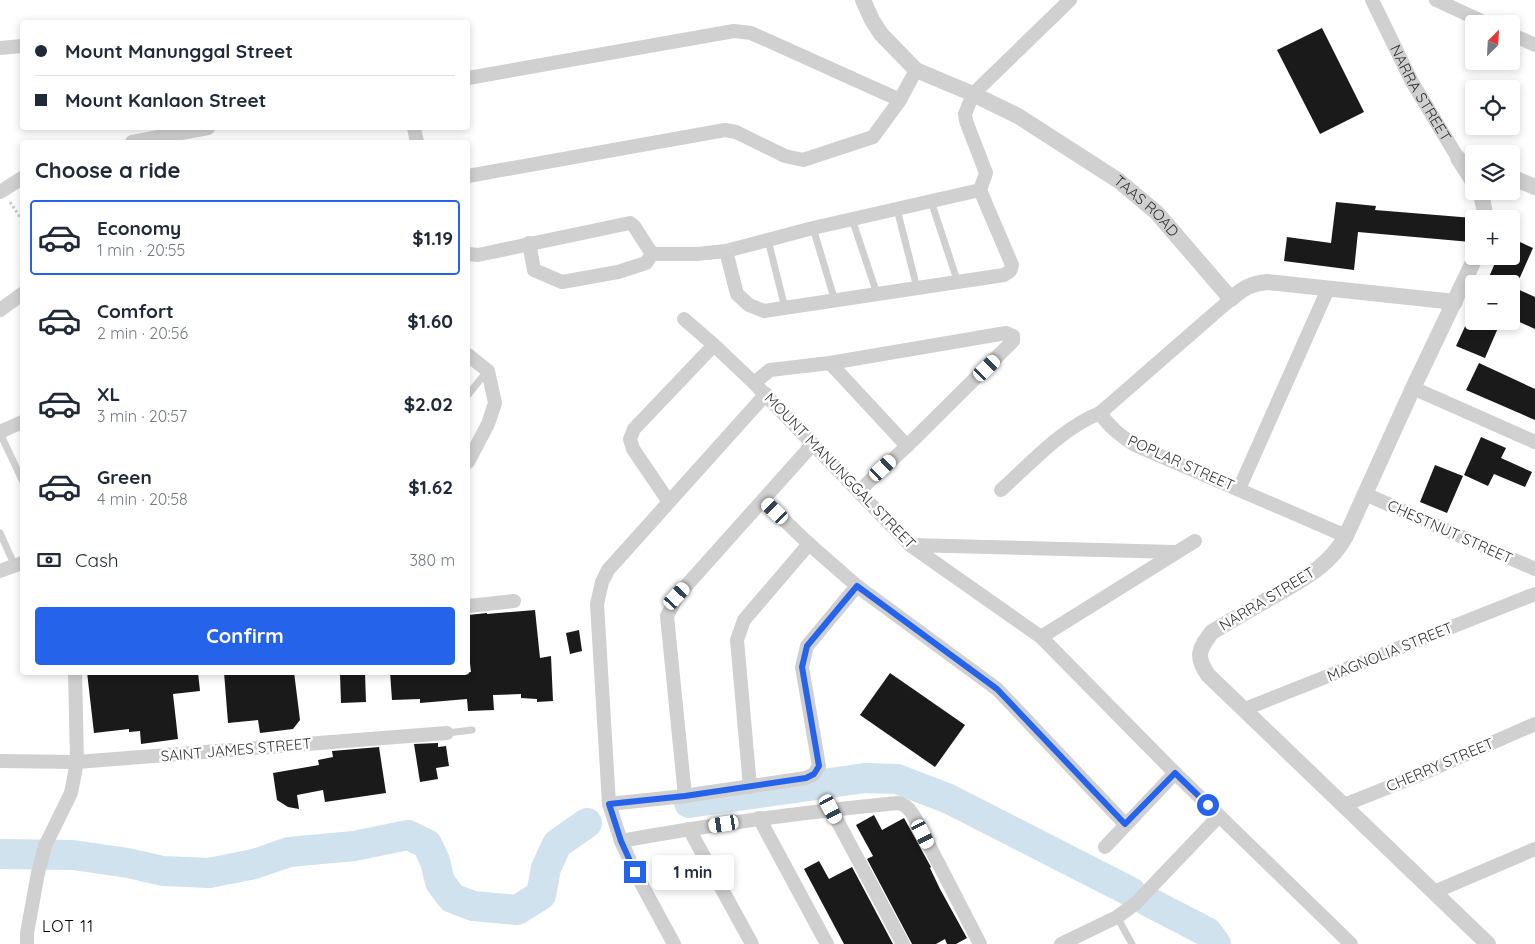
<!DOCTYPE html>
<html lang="en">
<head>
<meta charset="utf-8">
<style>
	body { margin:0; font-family:Quicksand,sans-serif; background:#f6f6f7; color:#1f2937; height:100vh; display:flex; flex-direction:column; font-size:19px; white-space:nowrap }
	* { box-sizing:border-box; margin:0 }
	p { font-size:16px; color:#747a83 }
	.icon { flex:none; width:28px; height:28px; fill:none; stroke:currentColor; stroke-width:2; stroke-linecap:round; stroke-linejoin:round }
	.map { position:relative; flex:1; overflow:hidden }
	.details { position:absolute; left:20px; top:140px; width:450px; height:535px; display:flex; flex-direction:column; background:#fff; border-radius:5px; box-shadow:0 2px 8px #0003 }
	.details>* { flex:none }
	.top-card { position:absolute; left:20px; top:20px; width:450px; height:110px; border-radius:5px; box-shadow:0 2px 8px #0003; display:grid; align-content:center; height:110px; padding:0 15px; background:#fff }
	.needle { width:32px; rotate:24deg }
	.buttons { position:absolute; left:1465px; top:15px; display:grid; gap:10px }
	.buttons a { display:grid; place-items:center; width:55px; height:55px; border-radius:5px; background:#fff; box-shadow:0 2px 8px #0003; font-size:25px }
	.end { position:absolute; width:22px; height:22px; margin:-11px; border:6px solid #2563eb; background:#fff; box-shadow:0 0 0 2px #fff }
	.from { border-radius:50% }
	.bubble { position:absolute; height:35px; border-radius:5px; background:#fff; box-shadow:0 2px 8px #0003; font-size:16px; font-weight:700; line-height:35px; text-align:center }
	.car { position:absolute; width:15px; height:30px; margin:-15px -8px; border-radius:6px; box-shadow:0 0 4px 1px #0007; background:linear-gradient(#fff 24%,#345 0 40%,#fff 0 76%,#345 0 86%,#fff 0) }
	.top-card b { display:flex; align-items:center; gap:18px; height:48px; font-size:19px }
	.top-card b+b { border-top:1px solid #e0e1e3 }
	.top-card i { width:12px; height:12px; background:#1f2937 }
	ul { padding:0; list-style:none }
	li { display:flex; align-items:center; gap:15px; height:75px; margin:0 10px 8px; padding:0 5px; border:2px solid transparent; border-radius:5px }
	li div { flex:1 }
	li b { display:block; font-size:19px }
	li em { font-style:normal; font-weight:700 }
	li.on { border-color:#2563eb }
	li>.icon { width:45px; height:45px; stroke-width:1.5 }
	h2 { padding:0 15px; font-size:22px; line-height:60px }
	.pay { display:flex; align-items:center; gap:12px; height:55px; padding:0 15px; font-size:19px }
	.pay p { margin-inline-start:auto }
	.cta { display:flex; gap:10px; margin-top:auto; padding:10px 15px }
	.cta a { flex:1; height:58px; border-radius:5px; background:#2563eb; color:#fff; font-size:20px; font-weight:700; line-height:58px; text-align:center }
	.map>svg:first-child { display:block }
</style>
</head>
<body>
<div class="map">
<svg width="1535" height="944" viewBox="0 0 1535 944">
	<rect width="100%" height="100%" fill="#fff"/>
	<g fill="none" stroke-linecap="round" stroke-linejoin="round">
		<!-- river -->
		<g stroke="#cfe2ee" stroke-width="30">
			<path d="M 689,803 L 865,778 L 897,779 L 949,799 L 1131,892"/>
			<path d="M 0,854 L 73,855 L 128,863 L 163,871 L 209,873 L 254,864 L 289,852 L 354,846 L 408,835 L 427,844 L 435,861 L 440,882 L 452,898 L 473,906 L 517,910 L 541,895 L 546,868 L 557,844 L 587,823"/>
			<path d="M 1147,901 L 1207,932 L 1216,944"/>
		</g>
	</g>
	<!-- building -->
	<g fill="#1a1a1a">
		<path d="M 1322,28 L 1364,112 L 1320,134 L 1277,50 Z"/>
		<path d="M 1336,202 L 1376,206 L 1375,210 L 1473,218 L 1471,242 L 1358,232 L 1354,270 L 1284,261 L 1287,237 L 1331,243 Z"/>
		<path d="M 1511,238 L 1533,248 L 1517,284 L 1486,284 L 1498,256 L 1511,256 Z"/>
		<path d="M 1511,286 L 1535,297 L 1535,329 L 1511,318 Z"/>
		<path d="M 1474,307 L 1474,321 L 1501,321 L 1485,358 L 1456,346 Z"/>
		<path d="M 1479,363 L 1535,389 L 1535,420 L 1466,390 Z"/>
		<path d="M 1481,437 L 1506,448 L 1501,458 L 1532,472 L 1525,487 L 1494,474 L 1488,486 L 1464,475 Z"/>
		<path d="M 1435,465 L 1463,476 L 1447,513 L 1420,502 Z"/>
		<path d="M 535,610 L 540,658 L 551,656 L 553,701 L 537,702 L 537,699 L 521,698 L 521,694 L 493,695 L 494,710 L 468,711 L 467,699 L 420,703 L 420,699 L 392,700 L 390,672 L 471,672 L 468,647 L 468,615 L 487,613 L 487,614 Z"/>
		<path d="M 579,630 L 582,651 L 570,654 L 566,633 Z"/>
		<path d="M 87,672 L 198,672 L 200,691 L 173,694 L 178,739 L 141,744 L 140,731 L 129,732 L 129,729 L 94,733 Z"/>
		<path d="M 224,672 L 294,672 L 300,720 L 293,729 L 260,733 L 258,720 L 228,723 Z"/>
		<path d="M 365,673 L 366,702 L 341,703 L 340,674 Z"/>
		<path d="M 890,673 L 965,725 L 935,767 L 860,715 Z"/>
		<path d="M 438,743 L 438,747 L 446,746 L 449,766 L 436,768 L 438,779 L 420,782 L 414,744 Z"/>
		<path d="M 379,747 L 386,793 L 325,802 L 323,790 L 297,795 L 299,809 L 288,807 L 277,800 L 273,773 L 319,765 L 318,760 L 333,757 L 332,751 Z"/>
		<path d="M 874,815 L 882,830 L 904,818 L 931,867 L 930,868 L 940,889 L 967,938 L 956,944 L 947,944 L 945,939 L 936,944 L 912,944 L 867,859 L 873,856 L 856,825 Z"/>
		<path d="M 819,861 L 829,879 L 852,867 L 893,944 L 844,944 L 804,869 Z"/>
	</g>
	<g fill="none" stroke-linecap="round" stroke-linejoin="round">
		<!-- path -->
		<path stroke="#cdcdcd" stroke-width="3" stroke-dasharray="2.5 2.5" stroke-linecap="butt" d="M 10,202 L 22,220"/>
		<!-- service -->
		<g stroke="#d0d0d0" stroke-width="7">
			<path d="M 931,201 L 958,283"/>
			<path d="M 897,209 L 917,288"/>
			<path d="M 852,219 L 877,294"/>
			<path d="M 813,228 L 835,301"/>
			<path d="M 768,240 L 785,308"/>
			<path d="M 468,395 L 487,371"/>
			<path d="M 0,433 L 22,480"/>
			<path d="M 0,533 L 15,566"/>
			<path d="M 447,733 L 472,730"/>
			<path d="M 1117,917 L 1132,944"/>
		</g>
		<!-- minor -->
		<g stroke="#d0d0d0" stroke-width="14">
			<path id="s1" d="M 1372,0 L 1412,82 L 1458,158"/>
			<path d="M 1436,0 L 1488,24"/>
			<path d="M 1511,34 L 1535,45"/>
			<path d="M 0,48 L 22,46"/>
			<path d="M 468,78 L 734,31 L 751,33 L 900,100"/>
			<path d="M 414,128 L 417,142"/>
			<path d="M 132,142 L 208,128"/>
			<path d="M 468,176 L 725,130 L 736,132 L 785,156 L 803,160 L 873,137 L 900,100 L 916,70"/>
			<path d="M 0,192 L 22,178"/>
			<path d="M 529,243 L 534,270 L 562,282 L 618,272 L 646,263 L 652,254"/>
			<path d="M 726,251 L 737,294 L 749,305 L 764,311 L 1004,275 L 1010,271 L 1012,265 L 980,190 L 986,173 L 966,121 L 965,114 L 973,94 L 1070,0"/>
			<path d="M 468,254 L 478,255 L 630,223 L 634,226 L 652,254 L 697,254 L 726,251 L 813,228 L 980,190"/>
			<path d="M 0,310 L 22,294"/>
			<path d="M 684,319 L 714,345 L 754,383 L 910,545 L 1041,637 L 1175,773 L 1351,944"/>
			<path d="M 468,355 L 488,371 L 495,403 L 488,424 L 468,462"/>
			<path d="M 830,363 L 907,446"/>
			<path d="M 754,383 L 770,370 L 830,363 L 1006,333 L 1013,336 L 1013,341 L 907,446 L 859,491"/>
			<path d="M 1413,388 L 1535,442"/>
			<path d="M 1100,413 C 1110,428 1121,436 1135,445 L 1346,536"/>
			<path d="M 0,432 L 22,422"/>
			<path d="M 1239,489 L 1328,289"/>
			<path d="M 1001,490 C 1031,463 1062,428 1100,413 L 1231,299"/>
			<path d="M 1365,494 L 1535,569"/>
			<path d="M 763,500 L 809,544 L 857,586 L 997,689 L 1125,824"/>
			<path d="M 669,502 L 633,449 L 630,439 L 634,429 L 714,345"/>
			<path d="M 910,545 L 1175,552"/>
			<path d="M 0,571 L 22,563"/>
			<path d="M 468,606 L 514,601"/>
			<path d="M 1041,637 L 1195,541"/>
			<path d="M 1245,709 L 1535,594"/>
			<path d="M 0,761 L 77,762 L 447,733"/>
			<path d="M 750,787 L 737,640 L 744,620 L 809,544"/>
			<path d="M 685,796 L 667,616 L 677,596 L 813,444"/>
			<path d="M 609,804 L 685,796 L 806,778 L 814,774 L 819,766 L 802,667 L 807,646 L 857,586"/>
			<path d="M 1344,805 L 1419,775 L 1535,724"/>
			<path d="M 831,809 L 903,944"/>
			<path d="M 759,818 L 827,944"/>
			<path d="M 689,829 L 752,944"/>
			<path d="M 621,841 C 713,824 805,812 898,803 C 907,805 910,810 915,818 L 980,944"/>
			<path d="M 1105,847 L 1175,773"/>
			<path d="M 1434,892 L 1535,849"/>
			<path d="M 27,944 L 27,933 L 38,873 L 45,846 L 71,793 L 77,762 L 75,672"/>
			<path d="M 674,944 L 635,872 L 621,841 L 609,804 L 597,604 L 602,582 L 608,570 L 766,394"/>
			<path d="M 1061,944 L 1117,917 L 1135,904 L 1219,816"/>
		</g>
		<!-- tertiary -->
		<g stroke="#d0d0d0" stroke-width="16">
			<path id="s2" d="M 863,0 L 872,20 L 881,34 L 916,70 L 973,94 L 1018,116 L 1119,181 L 1157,213 L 1231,299 C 1243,288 1250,284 1267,282 L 1455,302"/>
			<path d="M 1458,158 L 1474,183"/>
			<path d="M 1511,177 L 1535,187"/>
			<path d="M 1479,191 L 1482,198 L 1486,219"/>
			<path d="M 1476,256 L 1413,388 L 1346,536 C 1328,568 1302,579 1272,597 C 1252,608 1232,620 1212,632 C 1199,649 1195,656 1208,675 L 1488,944"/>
		</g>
	</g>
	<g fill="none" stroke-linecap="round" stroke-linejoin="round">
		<!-- route -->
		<path stroke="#2563eb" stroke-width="6" d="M 635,872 L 621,841 L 609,804 L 685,796 L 806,778 L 814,774 L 819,766 L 802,667 L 807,646 L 857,586 L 997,689 L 1125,824 L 1175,773 L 1208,805"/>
	</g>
	<g text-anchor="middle" stroke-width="5" stroke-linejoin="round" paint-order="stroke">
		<!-- street labels -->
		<g font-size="15" fill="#333" stroke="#fff">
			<text dy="5" stroke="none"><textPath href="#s1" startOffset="105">NARRA STREET</textPath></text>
			<text dy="5" stroke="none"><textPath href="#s2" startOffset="358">TAAS ROAD</textPath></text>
			<text transform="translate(1181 463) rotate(24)" y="5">POPLAR STREET</text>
			<text transform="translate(840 471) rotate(46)" y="5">MOUNT MANUNGGAL STREET</text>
			<text transform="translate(1450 532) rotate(24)" y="5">CHESTNUT STREET</text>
			<text transform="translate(1267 599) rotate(-31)" y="5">NARRA STREET</text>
			<text transform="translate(1390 652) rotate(-22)" y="5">MAGNOLIA STREET</text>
			<text transform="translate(236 750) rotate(-5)" y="5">SAINT JAMES STREET</text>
			<text transform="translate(1440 765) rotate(-23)" y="5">CHERRY STREET</text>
		</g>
		<!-- neighbourhood labels -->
		<g font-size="16" letter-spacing="1" fill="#000" stroke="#fff">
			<text x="68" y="932">LOT 11</text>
		</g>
	</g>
</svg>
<div class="buttons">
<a><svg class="needle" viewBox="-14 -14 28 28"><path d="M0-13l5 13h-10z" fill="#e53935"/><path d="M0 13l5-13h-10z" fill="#747a83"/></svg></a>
<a><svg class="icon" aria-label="locate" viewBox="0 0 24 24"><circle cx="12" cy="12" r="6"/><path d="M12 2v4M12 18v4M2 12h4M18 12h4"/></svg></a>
<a><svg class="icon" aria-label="layers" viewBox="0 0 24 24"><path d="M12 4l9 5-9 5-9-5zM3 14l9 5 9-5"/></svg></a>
<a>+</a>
<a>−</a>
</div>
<i class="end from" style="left:1208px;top:805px"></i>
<i class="end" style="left:635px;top:872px"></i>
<div class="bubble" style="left:652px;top:855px;width:82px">1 min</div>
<i class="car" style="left:987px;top:368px;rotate:46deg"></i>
<i class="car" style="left:883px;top:468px;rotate:47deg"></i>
<i class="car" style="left:775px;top:511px;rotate:314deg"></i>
<i class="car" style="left:677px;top:596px;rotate:42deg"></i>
<i class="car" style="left:831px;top:809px;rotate:152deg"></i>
<i class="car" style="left:724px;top:824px;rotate:261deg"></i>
<i class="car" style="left:923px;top:834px;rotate:153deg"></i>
<div class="top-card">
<b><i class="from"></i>Mount Manunggal Street</b>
<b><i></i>Mount Kanlaon Street</b>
</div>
<section class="details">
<h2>Choose a ride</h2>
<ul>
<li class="on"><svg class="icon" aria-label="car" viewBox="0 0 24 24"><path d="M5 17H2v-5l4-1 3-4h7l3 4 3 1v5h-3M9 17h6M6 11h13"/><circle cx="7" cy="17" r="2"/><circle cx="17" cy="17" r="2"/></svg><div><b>Economy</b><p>1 min · 20:55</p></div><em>$1.19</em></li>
<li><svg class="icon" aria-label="car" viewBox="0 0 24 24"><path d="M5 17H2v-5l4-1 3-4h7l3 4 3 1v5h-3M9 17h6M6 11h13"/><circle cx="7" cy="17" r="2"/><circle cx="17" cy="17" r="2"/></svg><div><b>Comfort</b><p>2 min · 20:56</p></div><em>$1.60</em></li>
<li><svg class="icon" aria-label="car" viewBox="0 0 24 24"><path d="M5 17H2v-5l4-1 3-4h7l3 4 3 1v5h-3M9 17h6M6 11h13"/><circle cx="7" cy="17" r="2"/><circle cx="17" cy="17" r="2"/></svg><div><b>XL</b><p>3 min · 20:57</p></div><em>$2.02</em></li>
<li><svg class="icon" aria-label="car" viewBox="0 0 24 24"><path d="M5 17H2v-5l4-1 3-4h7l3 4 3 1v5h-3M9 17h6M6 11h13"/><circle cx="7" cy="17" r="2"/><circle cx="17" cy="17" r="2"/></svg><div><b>Green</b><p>4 min · 20:58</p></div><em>$1.62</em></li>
</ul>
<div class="pay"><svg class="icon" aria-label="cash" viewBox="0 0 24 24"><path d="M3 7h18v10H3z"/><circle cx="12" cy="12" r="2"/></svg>Cash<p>380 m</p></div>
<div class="cta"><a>Confirm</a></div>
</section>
</div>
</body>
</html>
